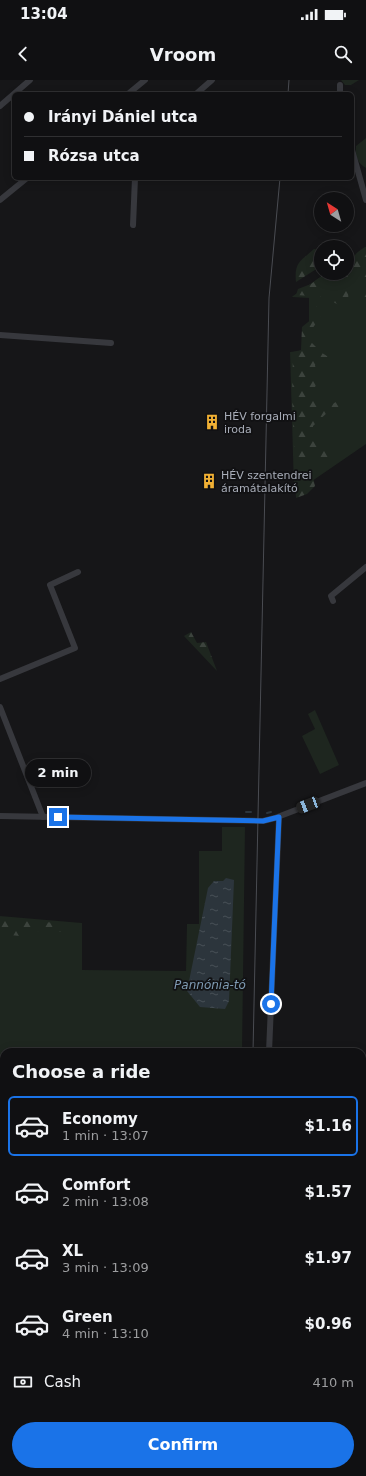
<!DOCTYPE html>
<html lang="en">
<head>
<meta charset="utf-8">
<style>
	body { margin:0; font-family:"DejaVu Sans",sans-serif; background:#19191b; color:#f1f3f6; height:100vh; display:flex; flex-direction:column; font-size:15px; white-space:nowrap }
	* { box-sizing:border-box; margin:0 }
	p { font-size:13px; color:#9c9d9f }
	.icon { flex:none; width:22px; height:22px; fill:none; stroke:currentColor; stroke-width:2; stroke-linecap:round; stroke-linejoin:round }
	.map { position:relative; flex:1; overflow:hidden }
	.panel { position:absolute; left:0px; top:968px; width:366px; height:428px; display:flex; flex-direction:column; background:#101012; border-radius:12px 12px 0 0; box-shadow:0 2px 10px #0003,0 0 0 1px #303032 }
	.panel>* { flex:none }
	.guide { position:absolute; left:12px; top:12px; width:342px; height:88px; border-radius:6px; box-shadow:0 2px 10px #0003,0 0 0 1px #303032; display:grid; align-content:center; height:88px; padding:0 12px; background:#101012 }
	.needle { width:26px; rotate:323deg }
	.fabs { position:absolute; left:314px; top:112px; display:grid; gap:8px }
	.fabs a { display:grid; place-items:center; width:40px; height:40px; border-radius:50%; background:#101012; box-shadow:0 2px 10px #0003,0 0 0 1px #303032; font-size:20px }
	.end { position:absolute; width:18px; height:18px; margin:-9px; border:5px solid #1a73e8; background:#fff; box-shadow:0 0 0 2px #fff }
	.from { border-radius:50% }
	.bubble { position:absolute; height:28px; border-radius:14px; background:#101012; box-shadow:0 2px 10px #0003,0 0 0 1px #303032; font-size:13px; font-weight:800; line-height:28px; text-align:center }
	.car { position:absolute; width:12px; height:24px; margin:-12px -6px; border-radius:5px; box-shadow:0 0 3px 1px #0007; background:linear-gradient(#222 24%,#8ab4d8 0 40%,#222 0 76%,#8ab4d8 0 86%,#222 0) }
	.guide b { display:flex; align-items:center; gap:14px; height:38px; font-size:15px }
	.guide b+b { border-top:1px solid #303032 }
	.guide i { width:10px; height:10px; background:#f1f3f6 }
	ul { padding:0; list-style:none }
	li { display:flex; align-items:center; gap:12px; height:60px; margin:0 8px 6px; padding:0 4px; border:2px solid transparent; border-radius:6px }
	li div { flex:1 }
	li b { display:block; font-size:15px }
	li em { font-style:normal; font-weight:800 }
	li.selected { border-color:#1a73e8 }
	li>.icon { width:36px; height:36px; stroke-width:1.5 }
	h2 { padding:0 12px; font-size:18px; line-height:48px }
	.pay { display:flex; align-items:center; gap:10px; height:44px; padding:0 12px; font-size:15px }
	.pay p { margin-inline-start:auto }
	.primary-button { display:flex; gap:8px; margin-top:auto; padding:8px 12px }
	.primary-button a { flex:1; height:46px; border-radius:24px; background:#1a73e8; color:#fff; font-size:16px; font-weight:800; line-height:46px; text-align:center }
	.status { display:flex; justify-content:space-between; align-items:center; height:28px; padding:0 20px; background:#101012; direction:ltr }
	.status svg { height:11px; fill:currentColor }
	header { display:flex; justify-content:space-between; align-items:center; height:52px; padding:0 12px; background:#101012; font-size:18px; font-weight:800 }
	.map>svg:first-child { display:block }
</style>
</head>
<body>
<div class="status"><b>13:04</b><svg viewBox="0 0 49 12"><path d="M0 12V9h3v3zM5 12V6h3v6zM10 12V3h3v9zM15 12V0h3v12zM26 1h20v11H26zM47 4h2v5h-2z"/></svg></div>
<header><svg class="icon" aria-label="back" viewBox="0 0 24 24"><path d="M15 5l-7 7 7 7"/></svg>Vroom<svg class="icon" aria-label="search" viewBox="0 0 24 24"><circle cx="10" cy="10" r="6"/><path d="M15 15l6 6"/></svg></header>
<div class="map">
<svg width="366" height="1396" viewBox="0 0 366 1396">
	<defs>
		<pattern id="forest-firs" width="22" height="20" patternUnits="userSpaceOnUse"><rect width="22" height="20" fill="#1e261f"/><path d="M5 1l3.5 6h-7zM16 11l3.5 6h-7z" fill="#3c433d"/></pattern>
		<pattern id="water-ripples" width="26" height="14" patternUnits="userSpaceOnUse"><rect width="26" height="14" fill="#2c353c"/><path d="M2 4q2-2 4 0t4 0M15 11q2-2 4 0t4 0" fill="none" stroke="#485056"/></pattern>
	</defs>
	<rect width="100%" height="100%" fill="#161618"/>
	<!-- green -->
	<g fill="#1e261f">
		<path d="M 341,0 L 359,0 L 351,5 L 345,5 Z"/>
		<path d="M 366,58 L 366,88 C 358,84 355,76 356,66 Z"/>
		<path d="M 366,169 L 366,364 L 299,410 L 294,410 L 290,272 L 307,270 L 309,240 L 309,218 L 292,217 L 293,216 L 326,193 L 347,193 L 347,180 Z"/>
		<path d="M 315,630 L 339,685 L 320,694 L 302,656 L 315,649 L 308,634 Z"/>
		<path d="M 222,747 L 245,747 L 242,972 L 4,972 L 4,1392 L 199,1392 L 198,1396 L 0,1396 L 0,836 L 82,843 L 82,890 L 186,891 L 187,844 L 199,844 L 199,771 L 222,771 Z"/>
	</g>
	<!-- forest -->
	<g fill="url(#forest-firs)">
		<path d="M 365,167 L 366,167 L 366,223 L 362,215 L 365,199 L 354,193 C 352,178 352,175 365,167 Z"/>
		<path d="M 314,169 L 321,170 L 321,186 L 296,202 C 294,182 301,181 314,169 Z"/>
		<path d="M 326,193 L 347,193 L 349,204 L 348,221 L 339,225 L 331,221 L 340,205 L 338,198 L 334,197 L 320,206 L 320,215 L 324,223 L 324,228 L 319,239 L 312,249 L 310,261 L 322,273 L 332,279 L 329,284 L 315,285 L 318,301 L 314,309 L 315,319 L 321,330 L 336,322 L 343,333 L 333,333 L 330,330 L 313,346 L 313,361 L 325,370 L 330,377 L 323,382 L 310,380 L 305,388 L 313,397 L 315,406 L 307,414 L 296,418 L 292,316 L 293,272 L 301,270 L 302,247 L 313,238 L 317,230 L 315,220 L 311,216 L 296,215 L 298,209 L 311,204 Z"/>
		<path d="M 191,552 L 197,563 L 206,562 L 217,591 L 184,556 Z"/>
		<path d="M 0,840 L 63,843 L 63,850 L 62,852 L 34,851 L 20,856 L 0,854 Z"/>
		<path d="M 215,1392 L 239,1392 L 239,1396 L 214,1396 Z"/>
	</g>
	<!-- water -->
	<path fill="url(#water-ripples)" d="M 226,798 L 234,800 L 229,921 L 225,929 L 200,927 L 187,911 L 208,808 L 214,801 L 223,801 Z"/>
	<g fill="none" stroke-linecap="round" stroke-linejoin="round">
		<!-- stream -->
		<g stroke="#2c353c" stroke-width="2">
			<path d="M 246,732 L 251,732"/>
			<path d="M 267,733 L 271,732"/>
		</g>
		<!-- minor -->
		<g stroke="#37383d" stroke-width="6">
			<path d="M 340,5 L 340,14"/>
			<path d="M 128,14 L 145,0"/>
			<path d="M 196,14 L 212,0"/>
			<path d="M 0,26 L 30,0"/>
			<path d="M 352,70 L 366,120"/>
			<path d="M 0,120 L 27,98"/>
			<path d="M 133,145 L 135,98"/>
			<path d="M 0,255 L 111,263"/>
			<path d="M 333,521 L 331,516 L 366,487"/>
			<path d="M 0,599 L 75,568 L 50,505 L 78,492"/>
			<path d="M 0,627 L 43,737"/>
			<path d="M 0,736 L 263,741 L 275,738 L 366,703"/>
			<path d="M 269,972 L 279,737"/>
			<path d="M 362,984 L 366,984"/>
			<path d="M 362,1144 L 366,1144"/>
			<path d="M 362,1307 L 366,1307"/>
			<path d="M 247,1396 L 247,1392"/>
		</g>
		<!-- tram -->
		<g stroke="#4a4c52" stroke-width="1">
			<path d="M 288,14 L 289,0"/>
			<path d="M 253,972 L 269,218 L 280,98"/>
			<path d="M 201,1396 L 203,1392"/>
		</g>
	</g>
	<g fill="none" stroke-linecap="round" stroke-linejoin="round">
		<!-- route -->
		<path stroke="#1a73e8" stroke-width="5" d="M 58,737 L 263,741 L 279,737 L 271,924"/>
	</g>
	<!-- icons -->
	<defs>
		<symbol id="building-bare" viewBox="-9 -9 18 18"><path d="M-4-6H4V6H1V3H-1V6H-4ZM-2.5-4.3h1.7v1.8h-1.7ZM.8-4.3h1.7v1.8H.8ZM-2.5-1h1.7V.8h-1.7ZM.8-1h1.7V.8H.8Z" fill="#f2b134" stroke="#111113" stroke-width="2.5" paint-order="stroke"/></symbol>
	</defs>
	<g fill-rule="evenodd">
		<use href="#building-bare" x="201" y="331" width="22" height="22"/>
		<use href="#building-bare" x="198" y="390" width="22" height="22"/>
	</g>
	<g text-anchor="middle" stroke-width="3.5" stroke-linejoin="round" paint-order="stroke">
		<!-- poi labels -->
		<g font-size="11" fill="#a8adb8" stroke="#111113" text-anchor="start">
			<text x="224" y="340">HÉV forgalmi<tspan x="224" dy="13">iroda</tspan></text>
			<text x="221" y="399">HÉV szentendrei<tspan x="221" dy="13">áramátalakító</tspan></text>
		</g>
		<!-- water labels -->
		<g font-size="12" font-style="italic" fill="#7f9bb3" stroke="#111113">
			<text x="210" y="909">Pannónia-tó</text>
		</g>
	</g>
</svg>
<div class="fabs">
<a><svg class="needle" viewBox="-14 -14 28 28"><path d="M0-13l5 13h-10z" fill="#e53935"/><path d="M0 13l5-13h-10z" fill="#9c9d9f"/></svg></a>
<a><svg class="icon" aria-label="locate" viewBox="0 0 24 24"><circle cx="12" cy="12" r="6"/><path d="M12 2v4M12 18v4M2 12h4M18 12h4"/></svg></a>
</div>
<i class="end from" style="left:271px;top:924px"></i>
<i class="end" style="left:58px;top:737px"></i>
<div class="bubble" style="left:25px;top:679px;width:66px">2 min</div>
<i class="car" style="left:308px;top:725px;rotate:249deg"></i>
<div class="guide">
<b><i class="from"></i>Irányi Dániel utca</b>
<b><i></i>Rózsa utca</b>
</div>
<section class="panel">
<h2>Choose a ride</h2>
<ul>
<li class="selected"><svg class="icon" aria-label="car" viewBox="0 0 24 24"><path d="M5 17H2v-5l4-1 3-4h7l3 4 3 1v5h-3M9 17h6M6 11h13"/><circle cx="7" cy="17" r="2"/><circle cx="17" cy="17" r="2"/></svg><div><b>Economy</b><p>1 min · 13:07</p></div><em>$1.16</em></li>
<li><svg class="icon" aria-label="car" viewBox="0 0 24 24"><path d="M5 17H2v-5l4-1 3-4h7l3 4 3 1v5h-3M9 17h6M6 11h13"/><circle cx="7" cy="17" r="2"/><circle cx="17" cy="17" r="2"/></svg><div><b>Comfort</b><p>2 min · 13:08</p></div><em>$1.57</em></li>
<li><svg class="icon" aria-label="car" viewBox="0 0 24 24"><path d="M5 17H2v-5l4-1 3-4h7l3 4 3 1v5h-3M9 17h6M6 11h13"/><circle cx="7" cy="17" r="2"/><circle cx="17" cy="17" r="2"/></svg><div><b>XL</b><p>3 min · 13:09</p></div><em>$1.97</em></li>
<li><svg class="icon" aria-label="car" viewBox="0 0 24 24"><path d="M5 17H2v-5l4-1 3-4h7l3 4 3 1v5h-3M9 17h6M6 11h13"/><circle cx="7" cy="17" r="2"/><circle cx="17" cy="17" r="2"/></svg><div><b>Green</b><p>4 min · 13:10</p></div><em>$0.96</em></li>
</ul>
<div class="pay"><svg class="icon" aria-label="cash" viewBox="0 0 24 24"><path d="M3 7h18v10H3z"/><circle cx="12" cy="12" r="2"/></svg>Cash<p>410 m</p></div>
<div class="primary-button"><a>Confirm</a></div>
</section>
</div>
</body>
</html>
